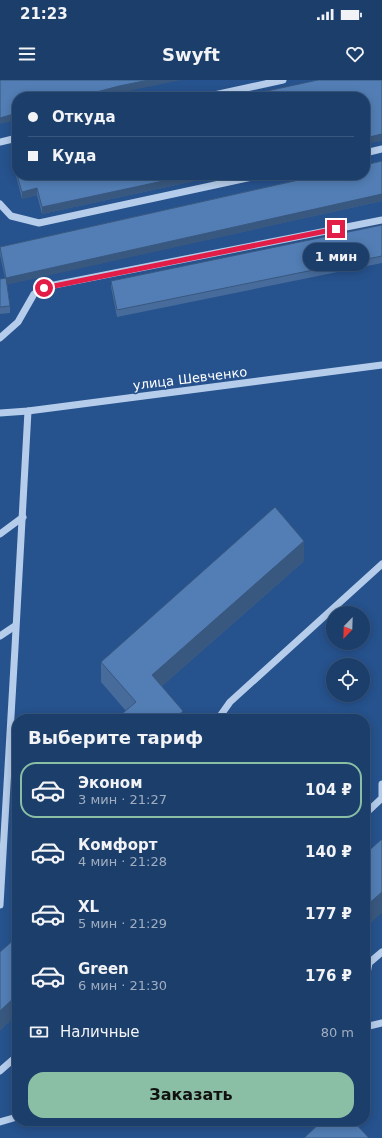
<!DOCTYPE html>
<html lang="ru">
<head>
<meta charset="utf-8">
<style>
	body { margin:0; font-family:"DejaVu Sans",sans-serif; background:#254570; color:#f1f3f6; height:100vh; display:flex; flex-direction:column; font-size:15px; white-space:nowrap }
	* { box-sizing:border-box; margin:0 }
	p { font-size:13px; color:#a0aec1 }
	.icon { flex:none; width:22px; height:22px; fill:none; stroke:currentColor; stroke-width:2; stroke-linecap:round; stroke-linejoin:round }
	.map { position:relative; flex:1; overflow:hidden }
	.drawer { position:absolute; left:12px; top:634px; width:358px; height:412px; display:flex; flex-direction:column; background:#1c3e6a; border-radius:16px; box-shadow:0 2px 10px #0003,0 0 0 1px #3a577e }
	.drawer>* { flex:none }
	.top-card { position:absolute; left:12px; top:12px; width:358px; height:88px; border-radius:16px; box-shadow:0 2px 10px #0003,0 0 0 1px #3a577e; display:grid; align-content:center; height:88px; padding:0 16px; background:#1c3e6a }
	.needle { width:26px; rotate:203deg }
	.fabs { position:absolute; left:326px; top:526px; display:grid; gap:8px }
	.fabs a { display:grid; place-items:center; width:44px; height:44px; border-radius:50%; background:#1c3e6a; box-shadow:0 2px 10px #0003,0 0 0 1px #3a577e; font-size:20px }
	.end { position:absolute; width:18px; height:18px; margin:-9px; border:5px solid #e11d48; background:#fff; box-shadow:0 0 0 2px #fff }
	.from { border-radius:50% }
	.bubble { position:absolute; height:28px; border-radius:14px; background:#1c3e6a; box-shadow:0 2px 10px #0003,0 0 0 1px #3a577e; font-size:13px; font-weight:700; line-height:28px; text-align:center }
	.top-card b { display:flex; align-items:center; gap:14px; height:38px; font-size:15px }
	.top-card b+b { border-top:1px solid #3a577e }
	.top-card i { width:10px; height:10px; background:#f1f3f6 }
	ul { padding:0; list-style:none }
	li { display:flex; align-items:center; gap:12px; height:56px; margin:0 8px 6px; padding:0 8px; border:2px solid transparent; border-radius:16px }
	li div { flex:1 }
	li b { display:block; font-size:15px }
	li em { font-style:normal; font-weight:700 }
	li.on { border-color:#8abfa5 }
	li>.icon { width:36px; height:36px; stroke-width:1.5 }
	h2 { padding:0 16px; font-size:18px; line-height:48px }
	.pay { display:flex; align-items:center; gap:10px; height:44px; padding:0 16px; font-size:15px }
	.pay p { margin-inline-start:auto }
	.primary-button { display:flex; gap:8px; margin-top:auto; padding:8px 16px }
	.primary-button a { flex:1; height:46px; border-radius:16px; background:#8abfa5; color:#111; font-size:16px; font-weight:700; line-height:46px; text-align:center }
	.status { display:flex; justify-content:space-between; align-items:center; height:28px; padding:0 20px; background:#1c3e6a; direction:ltr }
	.status svg { height:11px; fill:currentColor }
	header { display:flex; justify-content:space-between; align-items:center; height:52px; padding:0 16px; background:#1c3e6a; font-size:18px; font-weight:700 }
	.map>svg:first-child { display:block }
</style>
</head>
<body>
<div class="status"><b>21:23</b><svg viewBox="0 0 49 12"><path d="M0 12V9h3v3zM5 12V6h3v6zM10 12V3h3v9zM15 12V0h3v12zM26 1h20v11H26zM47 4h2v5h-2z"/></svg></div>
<header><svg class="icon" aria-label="menu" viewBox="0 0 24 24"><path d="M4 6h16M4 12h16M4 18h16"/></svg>Swyft<svg class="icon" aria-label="heart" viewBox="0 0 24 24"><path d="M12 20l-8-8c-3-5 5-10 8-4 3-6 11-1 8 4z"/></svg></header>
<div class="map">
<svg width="382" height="1058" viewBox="0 0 382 1058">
	<rect width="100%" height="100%" fill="#26528d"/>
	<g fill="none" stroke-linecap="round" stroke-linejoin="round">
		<!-- minor -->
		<g stroke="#b5cdeb" stroke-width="7">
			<path d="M 205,17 L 283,0"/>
			<path d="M 0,62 L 17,58"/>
			<path d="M 365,73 L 382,69"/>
			<path d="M 0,124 L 11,136 L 39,143 L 261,95"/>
			<path d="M 0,258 L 18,242 L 34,214 L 44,207 L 382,140"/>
			<path d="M 0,333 L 28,331 L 382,285"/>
			<path d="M 0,454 L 23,437"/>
			<path d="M 0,556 L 15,546"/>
			<path d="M 218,639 L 230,622 L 382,484"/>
			<path d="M 365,734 L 382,718 L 382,704"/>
			<path d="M 0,825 C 9,660 20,496 28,331"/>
			<path d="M 365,904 L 369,883 L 382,872"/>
			<path d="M 365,947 L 382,943"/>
			<path d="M 0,991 L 17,976"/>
			<path d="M 0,1042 L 17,1037"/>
		</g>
	</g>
	<!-- wall -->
	<g fill="#476c9c">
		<path d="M 382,81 L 382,121 L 7,204 L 10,226 L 10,233 L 0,234 L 0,199 L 5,198 L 0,175 L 0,167 Z"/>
		<path d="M 15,85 L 17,85 L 17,95 L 222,95 L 42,134 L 37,115 L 22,119 L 15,92 Z"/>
		<path d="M 382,145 L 382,183 L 117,237 L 111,207 L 111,201 Z"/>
		<path d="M 304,481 L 162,606 L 183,639 L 126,631 L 101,602 L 101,582 Z"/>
	</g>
	<!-- shaded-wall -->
	<g fill="#39587f">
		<path d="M 149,0 L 181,0 L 119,13 L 104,17 L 78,17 L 119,6 Z"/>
		<path d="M 17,33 L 17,40 L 0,44 L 0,38 Z"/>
		<path d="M 382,54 L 382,61 L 365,64 L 365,58 Z"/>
		<path d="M 191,95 L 222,95 L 42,134 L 42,127 Z"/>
		<path d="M 37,108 L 37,115 L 22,119 L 22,112 Z"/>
		<path d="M 382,114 L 382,121 L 6,205 L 6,198 Z"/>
		<path d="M 304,461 L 304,481 L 152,615 L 152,595 Z"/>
		<path d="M 183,631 L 183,639 L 174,639 Z"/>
		<path d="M 382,812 L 382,833 L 365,848 L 365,827 Z"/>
		<path d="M 17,915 L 17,935 L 0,951 L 0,931 Z"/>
	</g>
	<!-- building -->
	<g fill="#527eb5" stroke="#39587f">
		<path d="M 0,0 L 149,0 L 119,6 L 78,17 L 17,17 L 17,33 L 0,38 Z"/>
		<path d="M 318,0 L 382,0 L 382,54 L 365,58 L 365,17 L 239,17 Z"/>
		<path d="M 382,81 L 382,114 L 6,198 L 0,167 L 321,95 L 365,95 L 365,85 Z"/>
		<path d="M 15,85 L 17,85 L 17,93 Z"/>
		<path d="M 17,95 L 191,95 L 42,127 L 37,108 L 22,112 Z"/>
		<path d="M 382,145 L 382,176 L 117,230 L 111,201 Z"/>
		<path d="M 6,198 L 10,226 L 0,227 L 0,199 Z"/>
		<path d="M 275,427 L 304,461 L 152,595 L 183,631 L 174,639 L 116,639 L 136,622 L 101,582 Z"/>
		<path d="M 382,759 L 382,812 L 365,827 L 365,774 Z"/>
		<path d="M 17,857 L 17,915 L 0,931 L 0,872 Z"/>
		<path d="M 322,1041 L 353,1041 L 369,1058 L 304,1058 Z"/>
	</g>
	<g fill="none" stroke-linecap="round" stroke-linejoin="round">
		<!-- route -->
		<path stroke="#e11d48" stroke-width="5" d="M 44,208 L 336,149"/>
	</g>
	<g text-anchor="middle" stroke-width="3.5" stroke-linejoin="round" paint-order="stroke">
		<!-- street labels -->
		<g font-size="13" fill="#fff" stroke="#26528d">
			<text transform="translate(190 298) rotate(-7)" y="5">улица Шевченко</text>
		</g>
	</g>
</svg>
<div class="fabs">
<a><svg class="needle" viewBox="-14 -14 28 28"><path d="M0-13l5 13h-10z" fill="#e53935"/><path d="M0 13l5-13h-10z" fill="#a0aec1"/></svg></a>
<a><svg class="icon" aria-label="locate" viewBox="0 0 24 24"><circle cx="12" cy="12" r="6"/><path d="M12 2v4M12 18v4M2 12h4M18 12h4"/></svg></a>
</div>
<i class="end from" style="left:44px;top:208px"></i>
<i class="end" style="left:336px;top:149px"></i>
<div class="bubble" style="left:303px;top:163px;width:66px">1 мин</div>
<div class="top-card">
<b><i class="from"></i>Откуда</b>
<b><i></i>Куда</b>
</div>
<section class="drawer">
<h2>Выберите тариф</h2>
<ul>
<li class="on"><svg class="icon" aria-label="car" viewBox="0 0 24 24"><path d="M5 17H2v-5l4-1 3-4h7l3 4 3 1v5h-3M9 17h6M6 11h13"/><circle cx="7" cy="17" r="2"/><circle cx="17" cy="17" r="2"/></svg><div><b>Эконом</b><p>3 мин · 21:27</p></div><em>104 ₽</em></li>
<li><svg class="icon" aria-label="car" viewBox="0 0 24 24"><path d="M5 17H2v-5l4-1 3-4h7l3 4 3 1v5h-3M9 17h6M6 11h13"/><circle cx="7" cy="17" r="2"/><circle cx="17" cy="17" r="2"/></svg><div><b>Комфорт</b><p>4 мин · 21:28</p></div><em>140 ₽</em></li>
<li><svg class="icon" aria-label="car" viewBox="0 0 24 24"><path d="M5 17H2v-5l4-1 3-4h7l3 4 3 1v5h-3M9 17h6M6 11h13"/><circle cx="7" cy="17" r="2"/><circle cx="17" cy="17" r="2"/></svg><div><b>XL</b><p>5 мин · 21:29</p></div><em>177 ₽</em></li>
<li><svg class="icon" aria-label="car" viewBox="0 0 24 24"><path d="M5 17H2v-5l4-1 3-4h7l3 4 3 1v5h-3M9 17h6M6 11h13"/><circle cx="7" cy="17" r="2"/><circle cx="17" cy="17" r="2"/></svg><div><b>Green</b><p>6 мин · 21:30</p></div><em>176 ₽</em></li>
</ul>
<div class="pay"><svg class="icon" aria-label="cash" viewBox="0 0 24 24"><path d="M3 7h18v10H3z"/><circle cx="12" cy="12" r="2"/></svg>Наличные<p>80 m</p></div>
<div class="primary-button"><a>Заказать</a></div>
</section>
</div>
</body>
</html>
